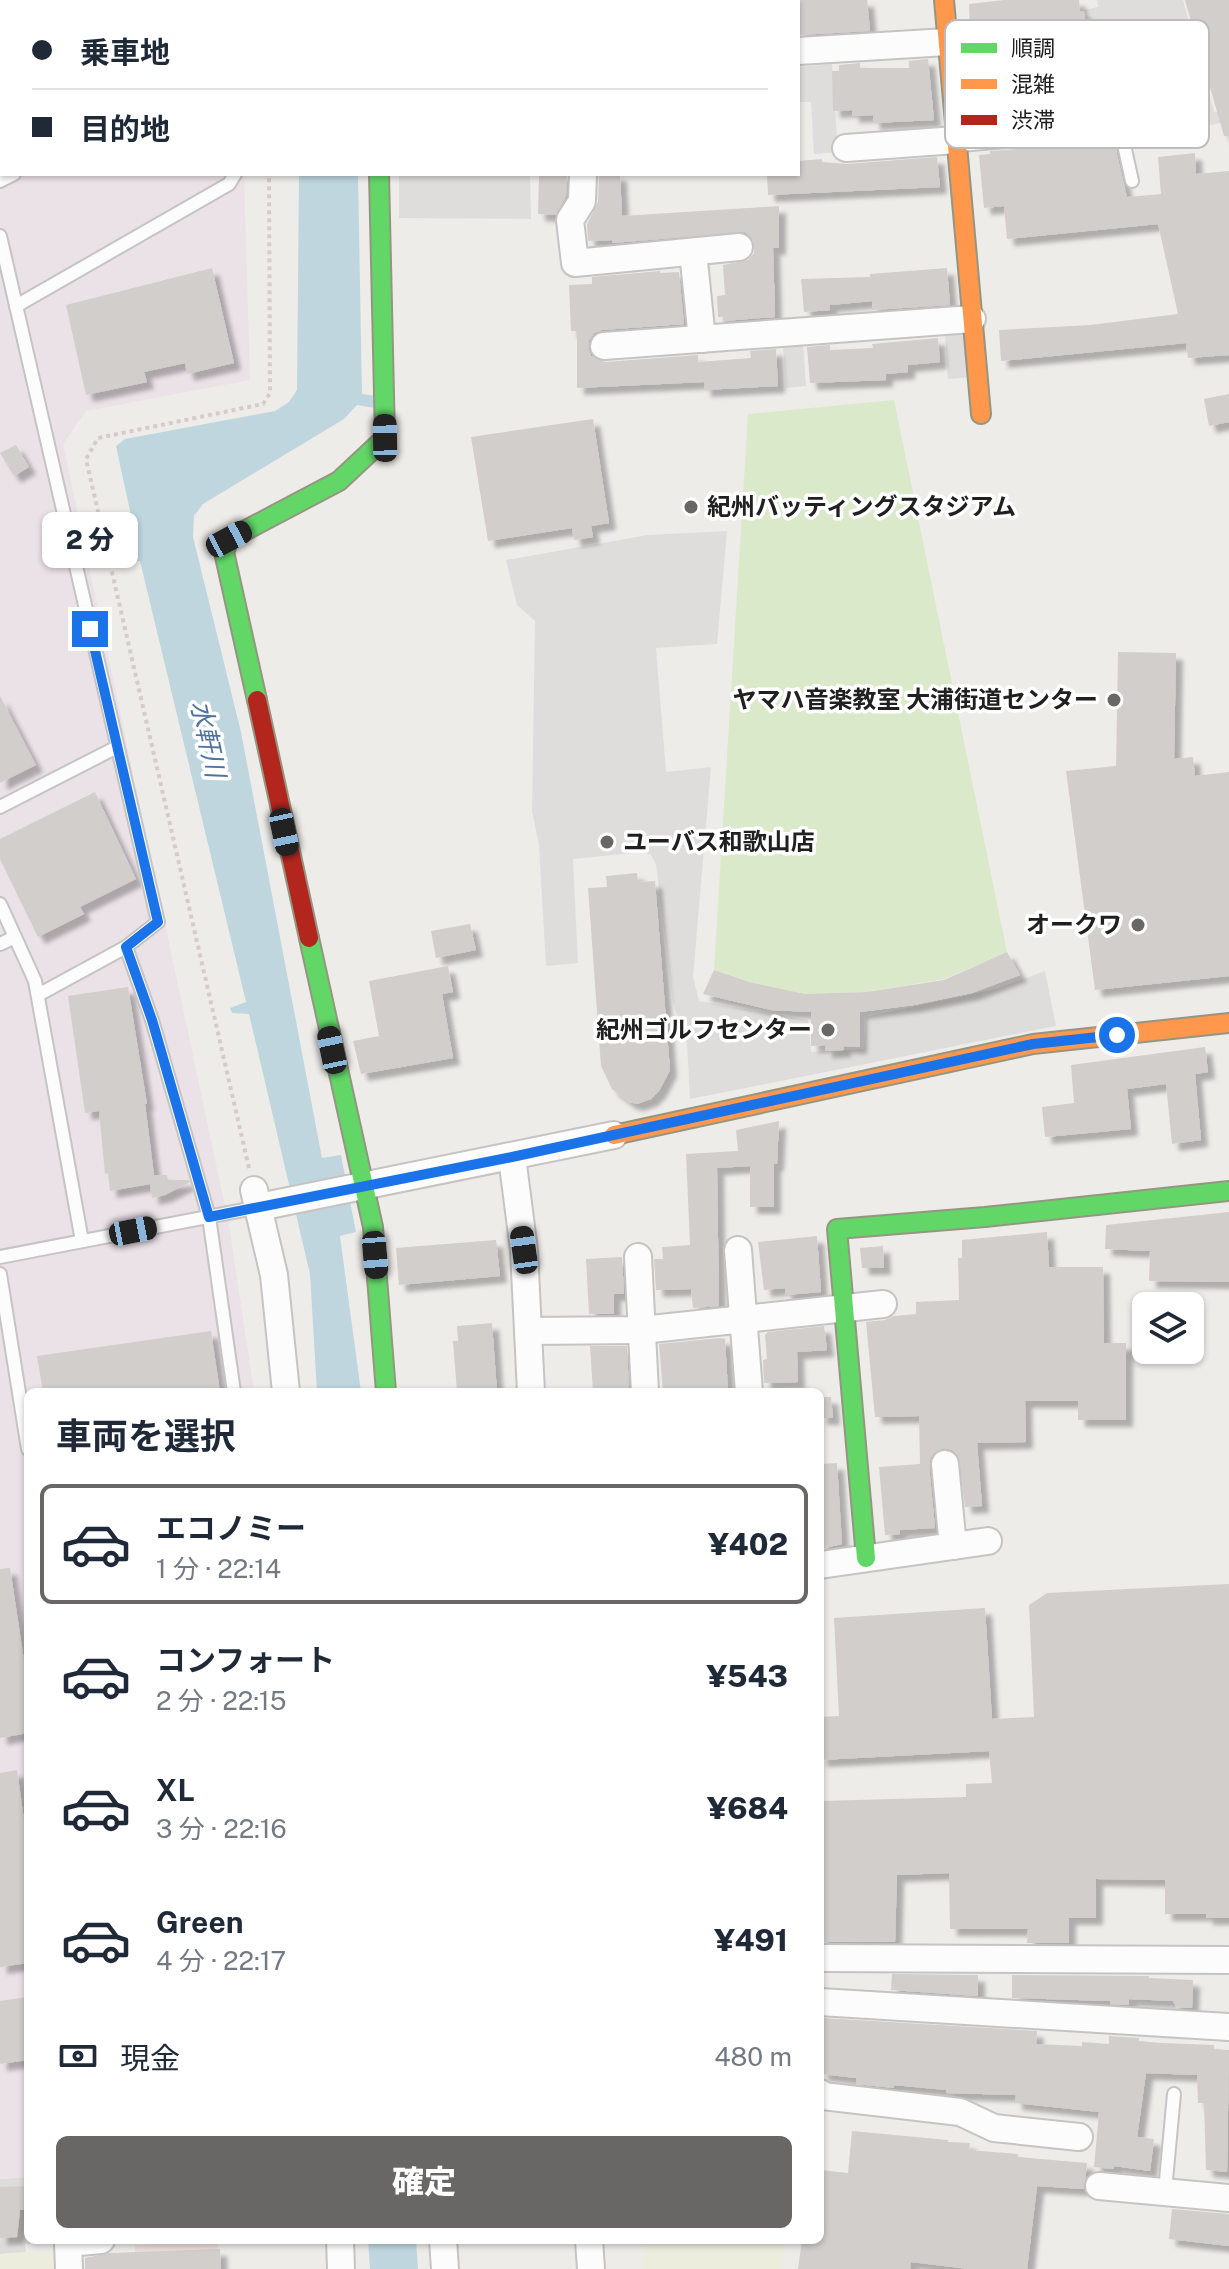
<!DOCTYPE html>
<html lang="ja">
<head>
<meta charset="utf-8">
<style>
	body { margin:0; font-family:"Public Sans","Noto Sans JP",sans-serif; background:#f6f6f7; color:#1f2937; height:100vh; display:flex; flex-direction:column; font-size:30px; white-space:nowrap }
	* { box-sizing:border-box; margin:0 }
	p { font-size:26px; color:#747a83 }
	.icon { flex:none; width:44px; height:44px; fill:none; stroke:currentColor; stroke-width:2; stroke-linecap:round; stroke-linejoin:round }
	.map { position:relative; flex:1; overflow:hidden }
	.side { position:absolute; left:24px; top:1388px; width:800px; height:856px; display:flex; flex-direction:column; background:#fff; border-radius:12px; box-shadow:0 2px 6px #0004 }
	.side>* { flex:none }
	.top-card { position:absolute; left:0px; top:0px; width:800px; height:176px; box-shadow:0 2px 6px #0004; display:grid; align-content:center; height:176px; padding:0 32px; background:#fff }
	.controls { position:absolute; left:1132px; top:1292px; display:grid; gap:16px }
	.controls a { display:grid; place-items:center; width:72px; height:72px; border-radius:12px; background:#fff; box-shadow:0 2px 6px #0004; font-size:40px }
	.end { position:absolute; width:36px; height:36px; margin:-18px; border:10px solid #1a73e8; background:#fff; box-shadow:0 0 0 4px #fff }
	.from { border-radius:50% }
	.bubble { position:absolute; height:56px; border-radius:12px; background:#fff; box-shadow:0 2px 6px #0004; font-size:26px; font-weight:800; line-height:56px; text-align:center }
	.car { position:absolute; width:24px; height:48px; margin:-24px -12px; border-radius:10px; box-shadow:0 0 6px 2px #0007; background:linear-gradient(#222 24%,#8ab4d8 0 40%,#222 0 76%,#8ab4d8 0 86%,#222 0) }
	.top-card b { display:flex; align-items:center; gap:28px; height:76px; font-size:30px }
	.top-card b+b { border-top:2px solid #e0e1e3 }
	.top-card i { width:20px; height:20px; background:#1f2937 }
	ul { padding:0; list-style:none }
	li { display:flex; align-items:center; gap:24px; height:120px; margin:0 16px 12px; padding:0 16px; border:4px solid transparent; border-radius:12px }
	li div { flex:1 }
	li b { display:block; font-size:30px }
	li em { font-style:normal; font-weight:800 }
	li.current { border-color:#686766 }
	li>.icon { width:72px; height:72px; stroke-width:1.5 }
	h2 { padding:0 32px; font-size:36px; line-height:96px }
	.pay { display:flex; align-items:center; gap:20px; height:88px; padding:0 32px; font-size:30px }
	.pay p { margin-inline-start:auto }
	.button { display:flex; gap:16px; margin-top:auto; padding:16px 32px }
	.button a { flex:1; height:92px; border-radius:12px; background:#686766; color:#fff; font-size:32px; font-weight:800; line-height:92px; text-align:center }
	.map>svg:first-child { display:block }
</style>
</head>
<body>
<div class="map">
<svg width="1229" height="2269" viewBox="0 0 1229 2269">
	<defs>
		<filter id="shadow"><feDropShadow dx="7" dy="7" stdDeviation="2" flood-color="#0004"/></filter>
	</defs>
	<rect width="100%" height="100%" fill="#eeece9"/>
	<!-- residential -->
	<path fill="#dddcda" d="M 28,2177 L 28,2240 L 69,2240 L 25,2244 L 26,2252 L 0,2254 L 0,2179 Z"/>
	<!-- commercial -->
	<path fill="#ebdedc" d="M 218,2241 L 219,2269 L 136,2269 L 135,2245 Z"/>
	<!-- industrial -->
	<path fill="#ebe2e7" d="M 0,0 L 240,0 L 2,2 L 2,174 L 244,174 L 250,380 L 86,411 L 63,444 L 229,1225 L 254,1392 L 28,1392 L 28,2177 L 0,2179 Z"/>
	<!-- farmland -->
	<g fill="#eceddd">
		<path d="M 645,2240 L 784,2240 L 783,2269 L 643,2269 Z"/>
		<path d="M 26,2252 L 63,2253 L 64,2269 L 0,2269 L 0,2254 Z"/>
	</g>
	<!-- grass -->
	<path fill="#d9e9ca" d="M 894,400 L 1007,952 L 944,979 L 867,992 L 805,994 L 749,982 L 714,970 L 748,414 Z"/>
	<!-- parking -->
	<g fill="#dedddc">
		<path d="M 1097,0 L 1183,0 L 1214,112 L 1229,109 L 1229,121 L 1136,141 L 1127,106 L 1111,111 L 1084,10 L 1098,7 Z"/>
		<path d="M 832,64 L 838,152 L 814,154 L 811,102 L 798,102 L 798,67 Z"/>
		<path d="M 399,174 L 530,174 L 531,219 L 399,218 Z"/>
		<path d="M 969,334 L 972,377 L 948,379 L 945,335 Z"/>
		<path d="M 803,345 L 806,386 L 786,388 L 783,346 Z"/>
		<path d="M 727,531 L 717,644 L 656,648 L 666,772 L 711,767 L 693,977 L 699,1001 L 808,1020 L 811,1052 L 864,1049 L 866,1017 L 999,988 L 1045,971 L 1056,1026 L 690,1099 L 687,1043 L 673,1003 L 656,864 L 651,855 L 644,852 L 573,859 L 578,963 L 546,966 L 539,845 L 532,811 L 535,621 L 517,605 L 506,560 L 648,535 Z"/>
	</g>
	<!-- water -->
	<g fill="#bfd6de">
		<path d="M 299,174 L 358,174 L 362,394 L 376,396 L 375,408 L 357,405 L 344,419 L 203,504 L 194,516 L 193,537 L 241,732 L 322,1158 L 341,1155 L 356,1232 L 340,1236 L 361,1392 L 317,1392 L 310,1274 L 249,1014 L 232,1013 L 230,1008 L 246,1002 L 140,561 L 124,563 L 122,552 L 138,548 L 116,446 L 125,439 L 275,411 L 289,402 L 297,390 Z"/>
		<path d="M 368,2240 L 416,2240 L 418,2269 L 370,2269 Z"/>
	</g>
	<!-- building -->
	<g fill="#d1cecc" filter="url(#shadow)">
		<path d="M 798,0 L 867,0 L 870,31 L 798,35 Z"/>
		<path d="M 1004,0 L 1079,0 L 1080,11 L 1084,11 L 1087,52 L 1090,51 L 1101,104 L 1055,117 L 1056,128 L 989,133 L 985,96 L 974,96 L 973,72 L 980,71 L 979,63 L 1042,55 L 1050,88 L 1060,92 L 1066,85 L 1058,42 L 1052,36 L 1038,37 L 1036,23 L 970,30 L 969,4 Z"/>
		<path d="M 1185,0 L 1229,0 L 1229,136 L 1224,136 Z"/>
		<path d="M 928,59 L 934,120 L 873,123 L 873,115 L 852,116 L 852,110 L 833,111 L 832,71 L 839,71 L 839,65 L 860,63 L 860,68 L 909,68 L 909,61 Z"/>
		<path d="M 1114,142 L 1127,197 L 1161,194 L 1158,157 L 1195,153 L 1196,174 L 1229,171 L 1229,355 L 1188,358 L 1186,343 L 1001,361 L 999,330 L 1091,325 L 1178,314 L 1158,224 L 1007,239 L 1004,206 L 984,208 L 979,155 L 990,154 L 990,151 Z"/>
		<path d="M 937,157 L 940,187 L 768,195 L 767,174 L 798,174 L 798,161 L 822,159 L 822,162 L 847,164 Z"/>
		<path d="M 539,174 L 567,174 L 566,196 L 556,215 L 538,214 Z"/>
		<path d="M 599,174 L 620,174 L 622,216 L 779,206 L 779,248 L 773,248 L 775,317 L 723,321 L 723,317 L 718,317 L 717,296 L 725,295 L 723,265 L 748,260 L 754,253 L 752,238 L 745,232 L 612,243 L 612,240 L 588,241 L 587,224 L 598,202 Z"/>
		<path d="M 212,268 L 234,363 L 187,374 L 185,363 L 144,372 L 147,382 L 86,395 L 66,305 Z"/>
		<path d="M 947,268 L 950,305 L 872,310 L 872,301 L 830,305 L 830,310 L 804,312 L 801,279 L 870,277 L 870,274 Z"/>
		<path d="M 660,271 L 660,273 L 679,272 L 684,324 L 602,330 L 594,333 L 589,340 L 588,348 L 591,356 L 605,362 L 698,355 L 698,362 L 751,358 L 750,351 L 776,349 L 778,386 L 704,390 L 704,382 L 577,388 L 577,340 L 576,331 L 571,331 L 569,285 L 592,284 L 592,277 Z"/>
		<path d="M 938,338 L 940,362 L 908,365 L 908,372 L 886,374 L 886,380 L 810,383 L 807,347 L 830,345 L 830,350 L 873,348 L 872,344 Z"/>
		<path d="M 1229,394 L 1229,422 L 1209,426 L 1204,399 Z"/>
		<path d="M 593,419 L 609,523 L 591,526 L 593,537 L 574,540 L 572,528 L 488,541 L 471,437 Z"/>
		<path d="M 16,445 L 29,467 L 14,476 L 0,453 Z"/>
		<path d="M 1118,652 L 1176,653 L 1174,759 L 1193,757 L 1195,776 L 1229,772 L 1229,976 L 1095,990 L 1066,771 L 1116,766 Z"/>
		<path d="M 0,696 L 36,765 L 0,783 Z"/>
		<path d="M 95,792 L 136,879 L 80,907 L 84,914 L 38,937 L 0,859 L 0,839 Z"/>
		<path d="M 637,873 L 638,882 L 655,881 L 670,1070 L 659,1091 L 651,1099 L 637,1104 L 629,1102 L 612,1089 L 601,1066 L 588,888 L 607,887 L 606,876 Z"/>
		<path d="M 470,924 L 476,950 L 436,958 L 431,931 Z"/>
		<path d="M 1007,952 L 1020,975 L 972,993 L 914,1005 L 860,1012 L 860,1047 L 844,1046 L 844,1050 L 825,1051 L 826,1045 L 811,1046 L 811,1012 L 771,1010 L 703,994 L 714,970 L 749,982 L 805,994 L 867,992 L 944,980 Z"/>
		<path d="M 448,966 L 453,992 L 442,994 L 453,1058 L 361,1074 L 353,1041 L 379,1036 L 369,981 Z"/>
		<path d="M 128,987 L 147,1104 L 145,1104 L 154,1175 L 167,1175 L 168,1180 L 189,1180 L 190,1182 L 165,1195 L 152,1198 L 150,1184 L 110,1191 L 108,1173 L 105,1174 L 99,1111 L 85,1113 L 68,996 Z"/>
		<path d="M 1205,1047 L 1208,1072 L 1195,1074 L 1201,1140 L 1172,1144 L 1166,1084 L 1127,1089 L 1131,1129 L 1045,1137 L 1042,1107 L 1074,1103 L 1071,1065 Z"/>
		<path d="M 779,1121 L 777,1164 L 774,1164 L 774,1207 L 750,1207 L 750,1166 L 717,1168 L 719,1306 L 693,1308 L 691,1289 L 656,1290 L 654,1259 L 663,1259 L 662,1247 L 690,1245 L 686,1154 L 738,1151 L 736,1130 Z"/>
		<path d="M 1229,1212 L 1229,1282 L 1149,1281 L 1150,1251 L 1105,1249 L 1106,1225 Z"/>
		<path d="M 1047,1232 L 1049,1267 L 1103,1267 L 1104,1343 L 1126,1343 L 1126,1420 L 1078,1420 L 1078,1401 L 1025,1401 L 1026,1442 L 977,1443 L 982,1506 L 965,1507 L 958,1455 L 952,1450 L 943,1448 L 931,1457 L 929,1465 L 935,1528 L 900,1530 L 900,1534 L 885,1535 L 879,1467 L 920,1464 L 919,1416 L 875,1417 L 866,1322 L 885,1320 L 894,1316 L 916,1314 L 916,1302 L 959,1300 L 958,1258 L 962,1258 L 962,1240 Z"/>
		<path d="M 817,1236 L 821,1292 L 785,1295 L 785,1288 L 764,1290 L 758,1242 Z"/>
		<path d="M 496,1240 L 500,1276 L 399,1285 L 396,1248 Z"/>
		<path d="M 883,1246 L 884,1268 L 862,1268 L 860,1248 Z"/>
		<path d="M 622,1257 L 624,1294 L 614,1294 L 614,1314 L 589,1314 L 586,1259 Z"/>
		<path d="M 492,1323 L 497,1392 L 457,1392 L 453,1341 L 458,1341 L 457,1326 Z"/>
		<path d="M 824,1326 L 827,1350 L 797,1352 L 798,1382 L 764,1383 L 763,1360 L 767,1359 L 765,1335 L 768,1332 Z"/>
		<path d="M 211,1331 L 220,1392 L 43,1392 L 37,1356 Z"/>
		<path d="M 720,1338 L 725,1339 L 728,1392 L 663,1392 L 659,1344 Z"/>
		<path d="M 590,1346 L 627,1346 L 629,1392 L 593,1392 Z"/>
		<path d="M 820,1397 L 831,1397 L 833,1418 L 820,1418 Z"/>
		<path d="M 837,1463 L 842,1544 L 820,1549 L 820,1464 Z"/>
		<path d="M 10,1568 L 28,1687 L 28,1733 L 0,1738 L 0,1569 Z"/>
		<path d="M 1229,1584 L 1229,1918 L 1206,1918 L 1206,1914 L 1165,1914 L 1165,1880 L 1096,1879 L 1096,1918 L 1069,1918 L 1069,1943 L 1027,1943 L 1028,1929 L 950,1929 L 949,1873 L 897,1875 L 895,1942 L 820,1942 L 820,1801 L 966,1797 L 966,1784 L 992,1783 L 989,1751 L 820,1760 L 820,1717 L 839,1716 L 834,1618 L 985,1608 L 992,1719 L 1034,1717 L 1029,1605 L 1047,1593 Z"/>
		<path d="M 17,1770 L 28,1849 L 28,1963 L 0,1967 L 0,1773 Z"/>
		<path d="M 892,1974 L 978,1975 L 978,1996 L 891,1990 Z"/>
		<path d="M 1012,1975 L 1149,1976 L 1149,1978 L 1193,1980 L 1192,2008 L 1176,2007 L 1173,2001 L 1129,1999 L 1129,2005 L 1110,2004 L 1110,2001 L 1012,1998 Z"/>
		<path d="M 28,1997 L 28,2060 L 0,2064 L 0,2001 Z"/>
		<path d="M 822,2018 L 1037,2031 L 1036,2044 L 1082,2046 L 1082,2042 L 1109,2044 L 1109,2036 L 1139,2038 L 1139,2041 L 1162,2043 L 1214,2045 L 1214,2049 L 1229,2050 L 1227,2172 L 1206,2170 L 1204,2103 L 1198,2103 L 1197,2075 L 1146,2073 L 1137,2137 L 1154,2139 L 1150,2171 L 1114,2166 L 1114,2169 L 1094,2167 L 1099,2112 L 1015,2103 L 1016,2095 L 946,2093 L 946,2090 L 894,2085 L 894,2088 L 856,2084 L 856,2078 L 821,2074 Z"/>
		<path d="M 852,2131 L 948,2140 L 948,2142 L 970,2143 L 969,2150 L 1018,2154 L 1018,2157 L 1087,2163 L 1084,2189 L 1037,2186 L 1027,2269 L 969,2269 L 911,2262 L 910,2269 L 798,2269 L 802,2240 L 820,2240 L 820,2170 L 848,2173 Z"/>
		<path d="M 28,2186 L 28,2209 L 20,2210 L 17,2237 L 0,2238 L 0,2187 Z"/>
		<path d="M 1172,2209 L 1229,2214 L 1229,2246 L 1169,2239 Z"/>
		<path d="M 220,2249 L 221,2269 L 85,2269 L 85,2258 L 110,2253 Z"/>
	</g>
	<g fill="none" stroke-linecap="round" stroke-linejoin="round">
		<defs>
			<g id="lane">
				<path d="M 146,0 L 147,2"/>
				<path d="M 233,0 L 233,2"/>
				<path d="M 561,0 L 561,2"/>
				<path d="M 747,0 L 747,2"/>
				<path d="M 952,56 L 1049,45 L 1057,83"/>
				<path d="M 960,145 L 1121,131 L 1132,181"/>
				<path d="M 0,181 L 14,174"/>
				<path d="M 0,236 L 158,922 L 126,947 L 38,995"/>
				<path d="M 16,306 L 229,184 L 235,174"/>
				<path d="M 0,807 L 117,747"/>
				<path d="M 0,904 L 35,981 L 82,1241"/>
				<path d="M 0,944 L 15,937"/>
				<path d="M 126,947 L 152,1020 L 209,1217 L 234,1392"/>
				<path d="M 0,1257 L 259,1207"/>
				<path d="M 0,1274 L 28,1449"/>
				<path d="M 1165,2191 L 1174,2094"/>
			</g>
			<g id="street">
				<path d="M 375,0 L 375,2"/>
				<path d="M 798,51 L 947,42"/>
				<path d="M 846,148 L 956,140"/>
				<path d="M 583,174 L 582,201 L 570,220 L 575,263 L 739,247"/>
				<path d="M 693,252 L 702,339"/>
				<path d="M 604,346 L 972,319"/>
				<path d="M 512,1157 L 524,1250 L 531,1392"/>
				<path d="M 254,1190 L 274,1275 L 286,1392"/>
				<path d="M 259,1207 L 614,1135"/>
				<path d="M 738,1250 L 749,1392"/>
				<path d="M 638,1257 L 645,1392"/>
				<path d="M 528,1331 L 642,1330 L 883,1304"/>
				<path d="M 945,1464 L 953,1546"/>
				<path d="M 820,1565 L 988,1541"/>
				<path d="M 820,1958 L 1229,1960"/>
				<path d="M 820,2002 L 1229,2027"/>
				<path d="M 820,2093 L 823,2096 L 960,2112 L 994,2128 L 1079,2137"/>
				<path d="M 1099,2186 L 1229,2198"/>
				<path d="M 340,2240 L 341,2269"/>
				<path d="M 443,2240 L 445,2269"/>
				<path d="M 589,2240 L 591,2269"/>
				<path d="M 69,2269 L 68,2243 L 101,2240"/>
			</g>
			<g id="fast">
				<path d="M 257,700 L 224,552 L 229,539 L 339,481 L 385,438 L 379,174"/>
				<path d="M 309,938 L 373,1227 L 386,1392"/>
				<path d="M 866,1558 L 837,1229 L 985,1217 L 1229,1191"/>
			</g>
			<g id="slow">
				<path d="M 944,0 L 981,414"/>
				<path d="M 614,1135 L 1033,1044 L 1229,1023"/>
			</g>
			<path id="jam" d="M 257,700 L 309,938"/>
		</defs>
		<!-- lane casing -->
		<use href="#lane" stroke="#c5c4c3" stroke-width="16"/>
		<!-- street casing -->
		<use href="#street" stroke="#c5c4c3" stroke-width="30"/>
		<!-- fast casing -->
		<use href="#fast" stroke="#949682" stroke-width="22"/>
		<!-- slow casing -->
		<use href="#slow" stroke="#949682" stroke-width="22"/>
		<!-- jam casing -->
		<use href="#jam" stroke="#949682" stroke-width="22"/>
		<!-- path -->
		<g stroke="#d6cbc9" stroke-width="4" stroke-dasharray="4 4" stroke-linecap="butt">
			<path d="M 269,0 L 269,2"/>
			<path d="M 249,1168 L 86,459 L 98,438 L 263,404 L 270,393 L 269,174"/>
		</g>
		<!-- lane -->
		<use href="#lane" stroke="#fcfcfc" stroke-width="12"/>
		<!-- street -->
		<use href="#street" stroke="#fcfcfc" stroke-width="26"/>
		<!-- fast -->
		<use href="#fast" stroke="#63d668" stroke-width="18"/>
		<!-- slow -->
		<use href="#slow" stroke="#ff974d" stroke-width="18"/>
		<!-- jam -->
		<use href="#jam" stroke="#b3261e" stroke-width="18"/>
	</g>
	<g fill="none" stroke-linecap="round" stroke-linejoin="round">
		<!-- route -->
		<path stroke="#1a73e8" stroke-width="10" d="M 90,629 L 158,922 L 126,947 L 152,1020 L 209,1217 L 512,1157 L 1033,1044 L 1117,1035"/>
	</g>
	<!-- markers -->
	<g fill="#686766" stroke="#fff" stroke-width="3">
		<circle cx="691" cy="507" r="8"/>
		<circle cx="1114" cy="700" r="8"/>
		<circle cx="607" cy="842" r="8"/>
		<circle cx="1138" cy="925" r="8"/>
		<circle cx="828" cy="1030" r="8"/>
	</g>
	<g text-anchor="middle" stroke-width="7" stroke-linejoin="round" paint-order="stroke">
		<!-- poi labels -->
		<g font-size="24" font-weight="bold" fill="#202020" stroke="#fff" text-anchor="end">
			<text x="707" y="515" text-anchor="start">紀州バッティングスタジアム</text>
			<text x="1098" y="708">ヤマハ音楽教室 大浦街道センター</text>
			<text x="623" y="850" text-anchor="start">ユーバス和歌山店</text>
			<text x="1122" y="933">オークワ</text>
			<text x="812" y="1038">紀州ゴルフセンター</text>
		</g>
		<!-- water labels -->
		<g font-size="26" font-style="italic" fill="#4f74a2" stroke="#fff">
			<text transform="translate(208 739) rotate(78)" y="9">水軒川</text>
		</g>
	</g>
	<!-- legend -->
	<rect x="945" y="20" width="264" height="128" rx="12" fill="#fff" stroke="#bcbcbc" stroke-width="2"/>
	<rect x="961" y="43" width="36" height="10" fill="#63d668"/>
	<rect x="961" y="79" width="36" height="10" fill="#ff974d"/>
	<rect x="961" y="115" width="36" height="10" fill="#b3261e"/>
	<g font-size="22" fill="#202020">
		<text x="1011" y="56">順調</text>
		<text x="1011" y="92">混雑</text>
		<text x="1011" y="128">渋滞</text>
	</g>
</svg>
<div class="controls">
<a><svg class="icon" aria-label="layers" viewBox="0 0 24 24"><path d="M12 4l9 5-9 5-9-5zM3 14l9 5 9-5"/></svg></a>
</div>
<i class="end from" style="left:1117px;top:1035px"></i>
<i class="end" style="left:90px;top:629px"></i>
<div class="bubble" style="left:42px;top:512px;width:96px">2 分</div>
<i class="car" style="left:385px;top:438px;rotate:359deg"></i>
<i class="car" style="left:229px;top:539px;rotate:62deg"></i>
<i class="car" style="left:284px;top:832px;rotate:168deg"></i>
<i class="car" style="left:332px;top:1050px;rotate:348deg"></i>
<i class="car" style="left:133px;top:1231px;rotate:79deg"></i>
<i class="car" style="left:524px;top:1250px;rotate:352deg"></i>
<i class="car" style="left:375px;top:1255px;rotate:175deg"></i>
<div class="top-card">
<b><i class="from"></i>乗車地</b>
<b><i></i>目的地</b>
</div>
<section class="side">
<h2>車両を選択</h2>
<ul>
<li class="current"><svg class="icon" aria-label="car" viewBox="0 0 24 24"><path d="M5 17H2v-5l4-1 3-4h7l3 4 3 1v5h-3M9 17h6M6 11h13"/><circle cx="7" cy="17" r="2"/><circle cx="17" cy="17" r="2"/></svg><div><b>エコノミー</b><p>1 分 · 22:14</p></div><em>¥402</em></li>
<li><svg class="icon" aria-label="car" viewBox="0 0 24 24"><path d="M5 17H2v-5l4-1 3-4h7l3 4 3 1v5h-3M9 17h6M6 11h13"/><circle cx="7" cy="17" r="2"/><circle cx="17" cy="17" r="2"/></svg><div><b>コンフォート</b><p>2 分 · 22:15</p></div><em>¥543</em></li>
<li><svg class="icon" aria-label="car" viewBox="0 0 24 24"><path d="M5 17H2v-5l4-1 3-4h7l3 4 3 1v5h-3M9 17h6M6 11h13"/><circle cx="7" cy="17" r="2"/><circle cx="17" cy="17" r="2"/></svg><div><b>XL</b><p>3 分 · 22:16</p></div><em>¥684</em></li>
<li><svg class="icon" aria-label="car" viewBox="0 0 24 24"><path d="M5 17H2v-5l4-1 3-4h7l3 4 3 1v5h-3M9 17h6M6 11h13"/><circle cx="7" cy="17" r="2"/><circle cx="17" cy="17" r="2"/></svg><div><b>Green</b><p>4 分 · 22:17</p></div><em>¥491</em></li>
</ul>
<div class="pay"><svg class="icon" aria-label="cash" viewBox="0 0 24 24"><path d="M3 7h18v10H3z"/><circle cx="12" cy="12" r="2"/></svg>現金<p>480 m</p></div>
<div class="button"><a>確定</a></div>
</section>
</div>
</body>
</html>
